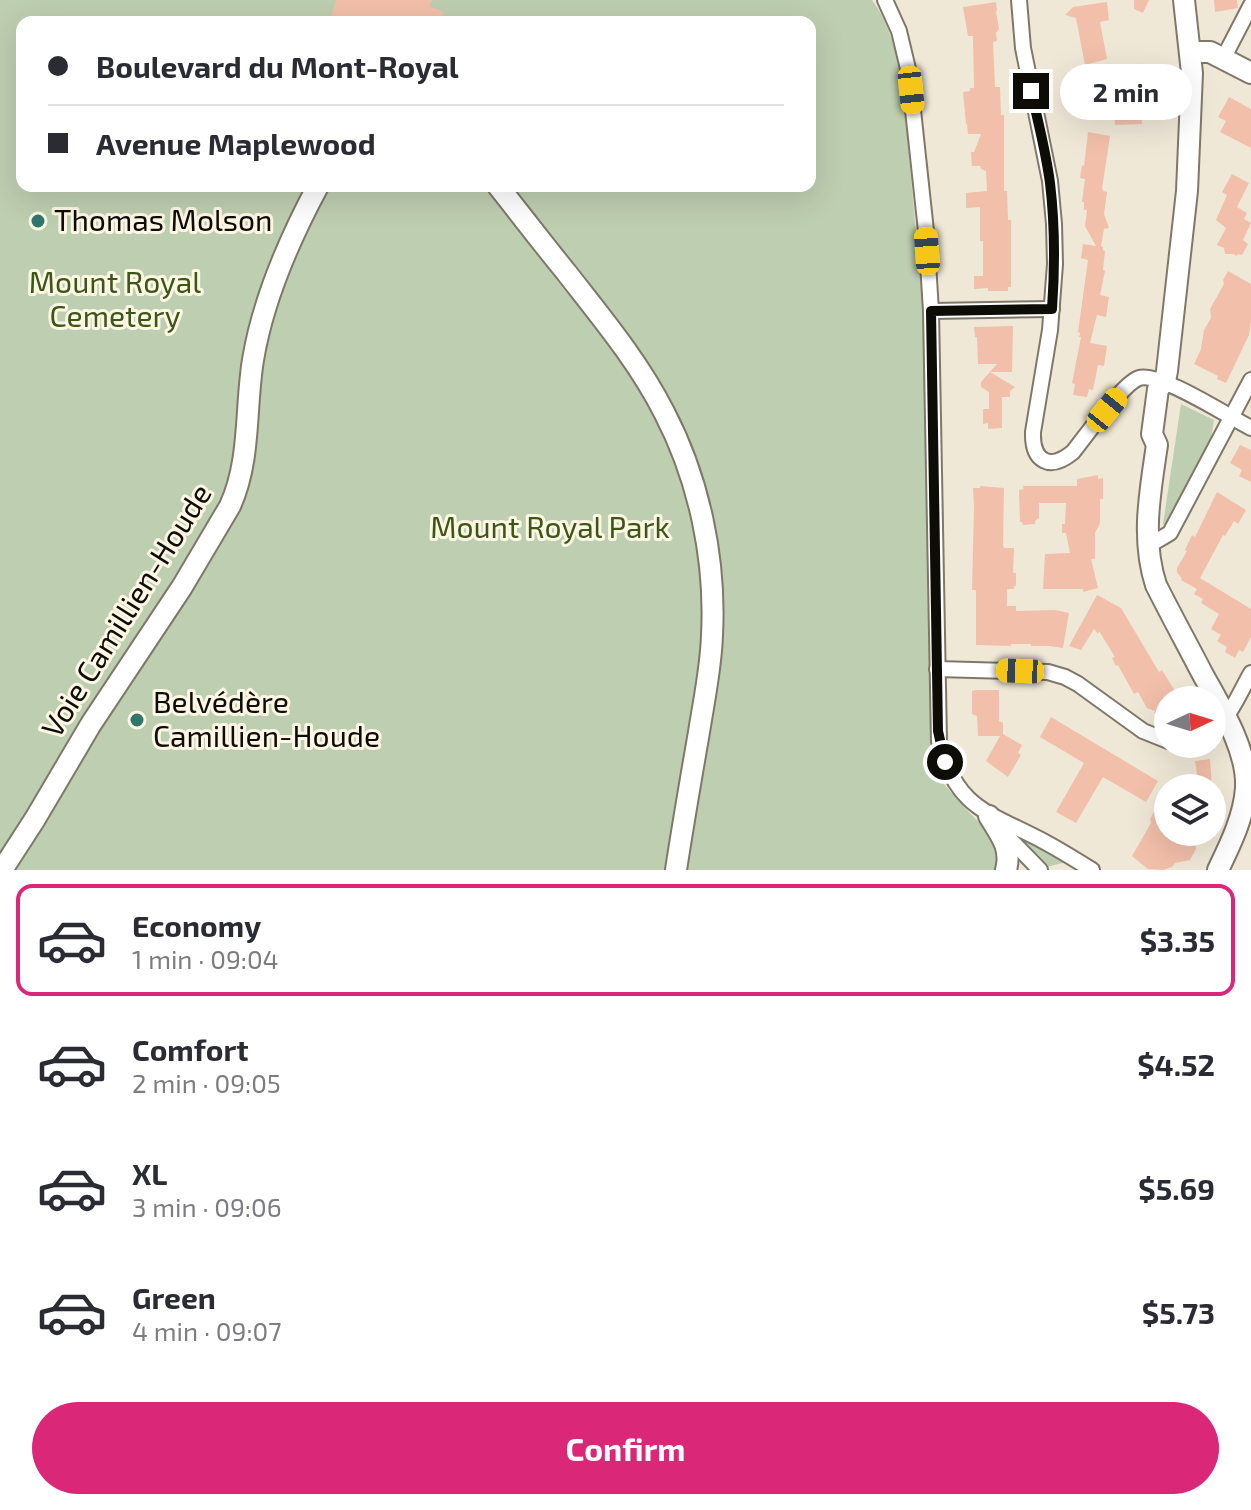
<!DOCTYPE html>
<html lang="en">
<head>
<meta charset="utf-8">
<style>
	body { margin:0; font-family:"Exo 2",sans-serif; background:#f7f7f7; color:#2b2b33; height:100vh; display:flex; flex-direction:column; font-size:30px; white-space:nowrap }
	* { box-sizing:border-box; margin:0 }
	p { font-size:26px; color:#7c7c81 }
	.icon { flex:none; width:44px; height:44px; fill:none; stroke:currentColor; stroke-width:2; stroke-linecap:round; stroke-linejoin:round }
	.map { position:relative; height:870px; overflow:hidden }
	.sheet { display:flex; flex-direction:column; background:#fff; flex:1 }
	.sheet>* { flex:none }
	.hud { position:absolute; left:16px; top:16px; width:800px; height:176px; border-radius:16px; box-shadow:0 8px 32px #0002; display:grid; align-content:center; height:176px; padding:0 32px; background:#fff }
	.needle { width:52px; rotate:86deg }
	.tools { position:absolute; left:1154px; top:686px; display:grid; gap:16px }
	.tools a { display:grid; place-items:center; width:72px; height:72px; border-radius:50%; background:#fff; box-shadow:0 8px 32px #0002; font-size:40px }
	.end { position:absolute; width:36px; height:36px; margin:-18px; border:10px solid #0e0c07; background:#fff; box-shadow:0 0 0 4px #fff }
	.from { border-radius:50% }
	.bubble { position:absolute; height:56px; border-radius:28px; background:#fff; box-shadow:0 8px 32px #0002; font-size:26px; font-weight:700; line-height:56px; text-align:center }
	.car { position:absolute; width:24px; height:48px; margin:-24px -12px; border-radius:10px; box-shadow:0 0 6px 2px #0007; background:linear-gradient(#f5c518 24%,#345 0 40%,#f5c518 0 76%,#345 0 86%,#f5c518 0) }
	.hud b { display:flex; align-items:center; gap:28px; height:76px; font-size:30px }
	.hud b+b { border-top:2px solid #e1e1e2 }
	.hud i { width:20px; height:20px; background:#2b2b33 }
	ul { padding:14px 0 0; list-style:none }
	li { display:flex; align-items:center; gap:24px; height:112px; margin:0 16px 12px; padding:0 16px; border:4px solid transparent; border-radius:16px }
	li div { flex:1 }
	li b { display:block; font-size:30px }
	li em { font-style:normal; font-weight:700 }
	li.current { border-color:#db2777 }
	li>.icon { width:72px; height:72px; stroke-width:1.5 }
	.primary-button { display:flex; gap:16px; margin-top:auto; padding:16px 32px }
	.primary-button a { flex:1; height:92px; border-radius:48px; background:#db2777; color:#fff; font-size:32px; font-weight:700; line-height:92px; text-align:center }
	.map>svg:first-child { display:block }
</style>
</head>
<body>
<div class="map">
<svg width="1251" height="870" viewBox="0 0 1251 870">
	<rect width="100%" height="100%" fill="#f0e8d7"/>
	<!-- green -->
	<g fill="#beceb0" fill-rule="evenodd">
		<path d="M 0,0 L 872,0 C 889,23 896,51 902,78 L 924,320 L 928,616 L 932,749 L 937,767 L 944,784 L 962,805 L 997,841 L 1001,870 L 0,870 ZM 22,22 L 810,22 L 810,186 L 22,186 Z"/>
		<path d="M 1181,404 L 1214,420 L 1211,438 L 1165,525 L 1163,524 Z"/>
		<path d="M 1019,833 L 1067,861 L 1066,862 L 1047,867 L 1015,836 Z"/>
	</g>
	<!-- building -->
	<g fill="#f2bfaa">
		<path d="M 336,0 L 432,0 L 429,6 L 444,12 L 441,22 L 329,22 Z"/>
		<path d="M 1134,0 L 1149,0 L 1143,13 L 1134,9 Z"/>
		<path d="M 1214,0 L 1237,0 L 1238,8 L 1215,12 Z"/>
		<path d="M 996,2 L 997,10 L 996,12 L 999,29 L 996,33 L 997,41 L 993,42 L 995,87 L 1000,87 L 1001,115 L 1004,115 L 1004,191 L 1007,191 L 1008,220 L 1011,220 L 1011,287 L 1008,287 L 1008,291 L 988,291 L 988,288 L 974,289 L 974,276 L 983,276 L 983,241 L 980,241 L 980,207 L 966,208 L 966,193 L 987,191 L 986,171 L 981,169 L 980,166 L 972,166 L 971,152 L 974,152 L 981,134 L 968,134 L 967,124 L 966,124 L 963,92 L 970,91 L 970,88 L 974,88 L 973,36 L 968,36 L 963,7 Z"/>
		<path d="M 1107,2 L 1109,20 L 1100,22 L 1107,59 L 1085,65 L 1076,18 L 1065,15 L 1073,7 Z"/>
		<path d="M 1124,76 L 1125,82 L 1128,82 L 1130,104 L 1136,103 L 1136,108 L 1140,107 L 1142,124 L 1115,125 L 1113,102 L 1100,105 L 1096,87 L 1100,86 L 1099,80 Z"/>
		<path d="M 1229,97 L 1251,109 L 1251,148 L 1220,132 L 1226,121 L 1218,117 Z"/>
		<path d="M 1088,132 L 1110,136 L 1102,189 L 1103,189 L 1103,191 L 1107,192 L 1104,214 L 1109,228 L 1104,229 L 1101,246 L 1103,247 L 1103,250 L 1105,251 L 1103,270 L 1105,271 L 1100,295 L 1109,297 L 1106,317 L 1097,315 L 1090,343 L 1107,346 L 1104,366 L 1098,365 L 1093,390 L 1089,389 L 1087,397 L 1073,395 L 1075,384 L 1072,383 L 1081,337 L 1079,337 L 1080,333 L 1078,332 L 1088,260 L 1081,258 L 1083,244 L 1096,246 L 1085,226 L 1087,210 L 1084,210 L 1084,202 L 1082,202 L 1085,179 L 1080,178 L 1082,165 L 1084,166 Z"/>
		<path d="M 1232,174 L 1249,183 L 1237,207 L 1247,213 L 1244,219 L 1251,223 L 1243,240 L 1248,244 L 1242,255 L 1238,254 L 1237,256 L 1233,254 L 1225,254 L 1224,248 L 1217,245 L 1226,228 L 1216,220 L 1227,195 L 1222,192 Z"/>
		<path d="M 1228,271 L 1251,284 L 1251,322 L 1249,335 L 1226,383 L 1217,379 L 1218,376 L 1194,364 L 1201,349 L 1204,330 L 1211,318 L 1210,309 L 1224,284 L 1223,280 Z"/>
		<path d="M 1013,326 L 1012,372 L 990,372 L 1015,387 L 1010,391 L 1010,397 L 1002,397 L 1002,428 L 988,429 L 988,423 L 983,424 L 983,409 L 989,409 L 989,392 L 981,387 L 981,382 L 997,364 L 978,364 L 977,337 L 975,337 L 974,327 Z"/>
		<path d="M 1240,445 L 1251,450 L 1251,482 L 1239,476 L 1242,470 L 1230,463 Z"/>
		<path d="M 1098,475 L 1098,479 L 1103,478 L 1103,499 L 1100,499 L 1100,523 L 1095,533 L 1095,559 L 1091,559 L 1098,588 L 1083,592 L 1083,589 L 1043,589 L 1045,554 L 1070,553 L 1066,533 L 1062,533 L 1062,524 L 1065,524 L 1066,503 L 1039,503 L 1039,518 L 1035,521 L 1035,524 L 1023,525 L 1022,522 L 1020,522 L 1019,490 L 1024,489 L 1023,486 L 1077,486 L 1077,479 Z"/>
		<path d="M 980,486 L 1004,488 L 1003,545 L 1004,548 L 1014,548 L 1013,573 L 1016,573 L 1016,586 L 1014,586 L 1014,589 L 1007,589 L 1007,606 L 1016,606 L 1016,611 L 1055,610 L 1069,613 L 1063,648 L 1050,646 L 1031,646 L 1031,644 L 1011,644 L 1011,646 L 976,645 L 976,590 L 972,590 L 974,507 L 973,488 L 980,488 Z"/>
		<path d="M 1217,492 L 1246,510 L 1238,524 L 1234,521 L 1225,536 L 1223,535 L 1200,578 L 1251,609 L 1251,637 L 1243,652 L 1239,650 L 1235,658 L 1225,652 L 1227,647 L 1217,641 L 1221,635 L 1211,629 L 1219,614 L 1201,603 L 1203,599 L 1194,594 L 1197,589 L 1181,580 L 1182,579 L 1177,572 L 1177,568 L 1187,551 L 1185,550 L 1192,535 L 1195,537 Z"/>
		<path d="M 1097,595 L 1121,608 L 1159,672 L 1162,670 L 1173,688 L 1180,700 L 1168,700 L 1168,719 L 1158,716 L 1159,714 L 1154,713 L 1155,711 L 1147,708 L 1138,692 L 1134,694 L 1118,665 L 1116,666 L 1112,658 L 1115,657 L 1099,631 L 1098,634 L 1094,629 L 1081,650 L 1069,646 Z"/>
		<path d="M 976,690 L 999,690 L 999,721 L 1003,723 L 1003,734 L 1022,745 L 1018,753 L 1021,755 L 1008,777 L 986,761 L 1000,736 L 978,736 L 977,716 L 972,714 L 972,691 Z"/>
		<path d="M 1051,717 L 1158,781 L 1146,802 L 1103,777 L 1076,823 L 1056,812 L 1084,763 L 1040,737 Z"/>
		<path d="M 1210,759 L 1212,788 L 1199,788 L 1195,761 Z"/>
		<path d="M 1168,805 L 1168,832 L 1199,832 L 1195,839 L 1196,849 L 1190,860 L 1175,863 L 1172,867 L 1163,870 L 1148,869 L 1132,856 L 1151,823 L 1150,819 L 1157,806 Z"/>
	</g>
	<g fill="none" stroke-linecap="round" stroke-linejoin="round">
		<defs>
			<g id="street">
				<path d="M 885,0 L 899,31 L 909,73 L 926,231 L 931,311 L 939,741 C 956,809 988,812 1043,841 C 1060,850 1076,860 1092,870"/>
				<path d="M 1019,0 L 1023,48 L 1050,181 L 1054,224 L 1055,264 L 1050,330 L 1033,432 C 1032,462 1050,471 1073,452 C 1086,436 1122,384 1139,378 C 1159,371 1229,417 1251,428"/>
				<path d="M 1223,59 L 1251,5"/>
				<path d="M 931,311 L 1052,309"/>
				<path d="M 1148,546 L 1170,533 L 1251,380"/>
				<path d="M 937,669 L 1048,672 L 1065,677 L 1078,684 L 1143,731 L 1168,741"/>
				<path d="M 1212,731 C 1230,718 1240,692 1251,673"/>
				<path d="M 1005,834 L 1040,870"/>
			</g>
			<g id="secondary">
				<path d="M 1184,0 L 1192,73 L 1187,191 L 1167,371 L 1165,381 L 1158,389 L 1152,434 L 1157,445 C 1150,492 1141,539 1156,585 C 1171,615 1187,644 1202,673 C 1220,706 1248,750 1246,788 C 1244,817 1230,845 1218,870"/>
				<path d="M 1190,52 L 1210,52 L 1251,73"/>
				<path d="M 498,186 C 521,215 543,244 566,272 C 601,317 638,361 664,412 C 699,479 716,559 712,635 C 711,668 704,700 699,732 C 691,778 683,824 676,870"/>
				<path d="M 989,816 C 1000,834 1012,848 1006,870"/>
				<path d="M 2,870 L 35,819 L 91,724 L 182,587 L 230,506 C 251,460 245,408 253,360 C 263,299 289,240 318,186"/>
			</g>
		</defs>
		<!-- street casing -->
		<use href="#street" stroke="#7f7869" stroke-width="18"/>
		<!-- secondary casing -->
		<use href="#secondary" stroke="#7f7869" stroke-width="24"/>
		<!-- street -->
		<use href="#street" stroke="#fff" stroke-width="14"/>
		<!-- secondary -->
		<use href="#secondary" stroke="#fff" stroke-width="20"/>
	</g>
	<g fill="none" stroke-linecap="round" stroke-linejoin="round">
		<!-- route -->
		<path stroke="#0e0c07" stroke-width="10" d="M 945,762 L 938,731 L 931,311 L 1052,309 C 1055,267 1055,225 1050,183 C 1046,152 1038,121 1031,91"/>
	</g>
	<!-- markers -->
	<g fill="#31776b" stroke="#fdf6e4" stroke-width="3">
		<circle cx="38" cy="221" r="8"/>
		<circle cx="137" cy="720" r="8"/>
	</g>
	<g text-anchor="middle" stroke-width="6" stroke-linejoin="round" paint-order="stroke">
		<!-- poi labels -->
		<g font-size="30" fill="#0e0c07" stroke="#fdf6e4" text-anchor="start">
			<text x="54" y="231">Thomas Molson</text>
			<text x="153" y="713">Belvédère<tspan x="153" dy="34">Camillien-Houde</tspan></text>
		</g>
		<!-- park labels -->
		<g font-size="30" fill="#3b5616" stroke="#fdf6e4">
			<text x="115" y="293">Mount Royal<tspan x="115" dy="34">Cemetery</tspan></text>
			<text x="550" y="538">Mount Royal Park</text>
		</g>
		<!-- street labels -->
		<g font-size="30" fill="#0e0c07" stroke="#fdf6e4">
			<text transform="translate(127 611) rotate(-58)" y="10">Voie Camillien-Houde</text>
		</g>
	</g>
</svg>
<div class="tools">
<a><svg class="needle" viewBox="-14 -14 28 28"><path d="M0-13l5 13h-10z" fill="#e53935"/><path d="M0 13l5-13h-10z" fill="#7c7c81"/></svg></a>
<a><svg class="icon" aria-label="layers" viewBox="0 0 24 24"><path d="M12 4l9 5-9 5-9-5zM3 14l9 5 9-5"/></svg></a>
</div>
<i class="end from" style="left:945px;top:762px"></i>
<i class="end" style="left:1031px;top:91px"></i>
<div class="bubble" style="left:1060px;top:64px;width:132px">2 min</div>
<i class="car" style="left:911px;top:90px;rotate:174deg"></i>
<i class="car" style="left:927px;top:251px;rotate:356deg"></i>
<i class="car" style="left:1107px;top:410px;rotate:39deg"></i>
<i class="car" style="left:1020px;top:671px;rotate:272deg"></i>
<div class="hud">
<b><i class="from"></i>Boulevard du Mont-Royal</b>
<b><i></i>Avenue Maplewood</b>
</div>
</div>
<section class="sheet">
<ul>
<li class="current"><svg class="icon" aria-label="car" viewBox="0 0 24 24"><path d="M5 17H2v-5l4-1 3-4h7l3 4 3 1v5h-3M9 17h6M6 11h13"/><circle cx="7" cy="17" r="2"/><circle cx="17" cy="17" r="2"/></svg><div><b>Economy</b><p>1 min · 09:04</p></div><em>$3.35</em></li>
<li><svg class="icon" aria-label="car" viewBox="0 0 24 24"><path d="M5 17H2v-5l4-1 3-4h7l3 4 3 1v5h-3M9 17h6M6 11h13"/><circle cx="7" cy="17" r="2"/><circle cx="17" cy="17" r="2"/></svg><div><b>Comfort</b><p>2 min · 09:05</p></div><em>$4.52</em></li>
<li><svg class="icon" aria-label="car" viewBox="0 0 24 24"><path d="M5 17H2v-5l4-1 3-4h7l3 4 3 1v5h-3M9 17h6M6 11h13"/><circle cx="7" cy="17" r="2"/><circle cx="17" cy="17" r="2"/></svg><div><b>XL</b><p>3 min · 09:06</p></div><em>$5.69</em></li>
<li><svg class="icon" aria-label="car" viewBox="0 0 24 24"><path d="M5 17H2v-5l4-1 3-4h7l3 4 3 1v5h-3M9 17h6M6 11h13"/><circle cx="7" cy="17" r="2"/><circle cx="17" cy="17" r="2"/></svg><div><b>Green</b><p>4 min · 09:07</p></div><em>$5.73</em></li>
</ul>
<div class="primary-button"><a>Confirm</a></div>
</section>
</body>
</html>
